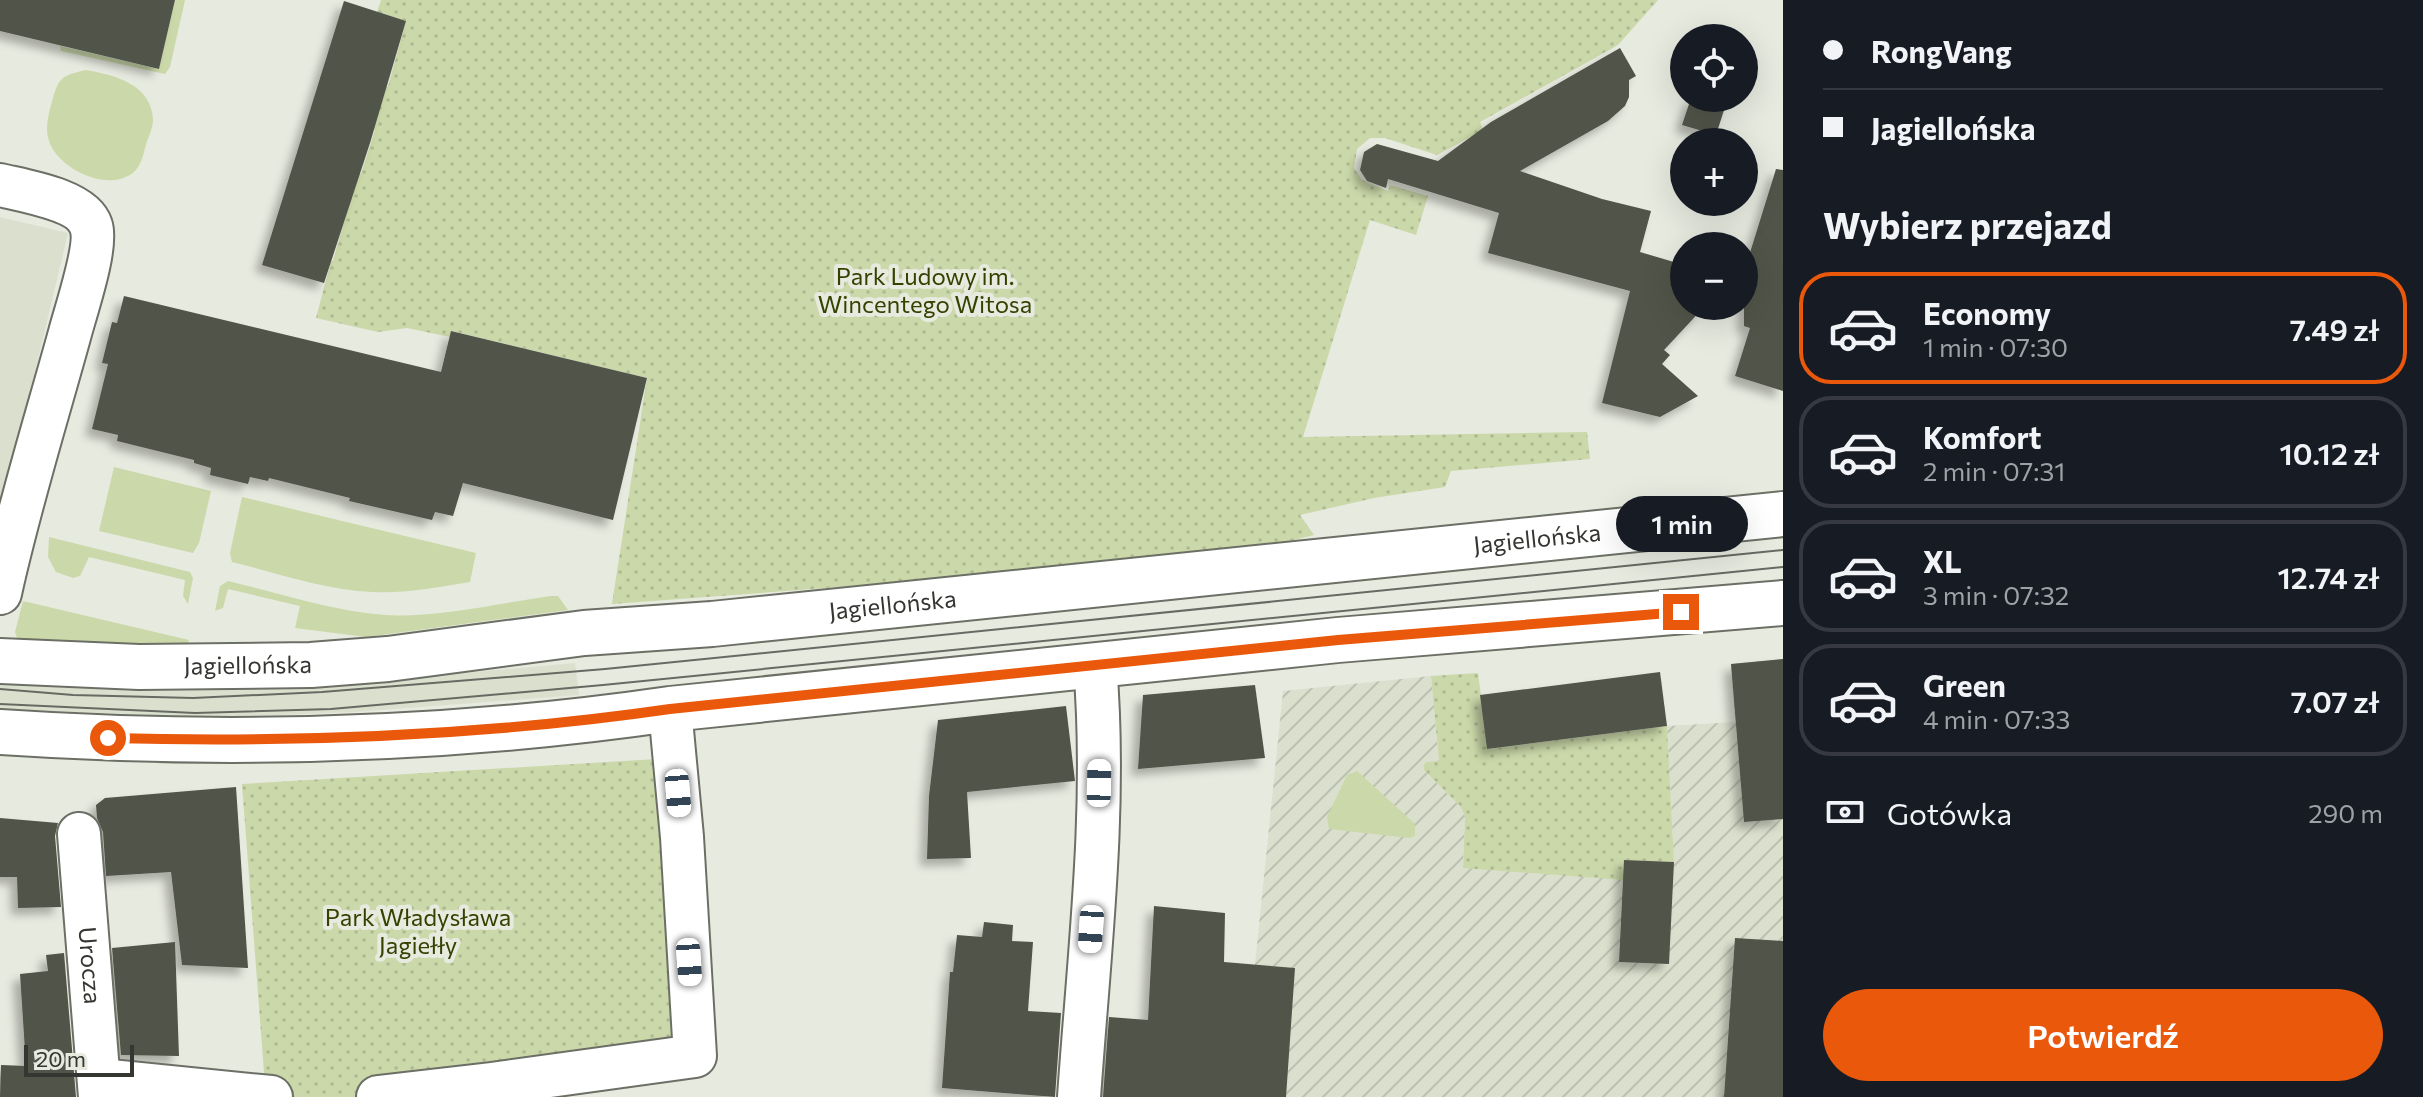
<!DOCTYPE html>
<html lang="pl">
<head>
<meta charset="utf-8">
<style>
	body { margin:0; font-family:Commissioner,sans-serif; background:#242831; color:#f1f3f6; height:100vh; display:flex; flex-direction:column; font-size:30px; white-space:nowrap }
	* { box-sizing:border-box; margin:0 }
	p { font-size:26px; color:#9ea1a6 }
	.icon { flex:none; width:44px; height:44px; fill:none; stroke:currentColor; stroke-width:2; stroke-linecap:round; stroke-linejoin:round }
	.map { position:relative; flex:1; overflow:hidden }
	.side { display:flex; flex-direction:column; background:#171b24; width:640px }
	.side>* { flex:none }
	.top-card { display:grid; align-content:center; height:176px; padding:0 40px; background:#171b24 }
	.controls { position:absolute; left:1670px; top:24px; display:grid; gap:16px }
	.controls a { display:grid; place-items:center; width:88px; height:88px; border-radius:50%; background:#171b24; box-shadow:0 8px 32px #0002; font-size:40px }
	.scale { position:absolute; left:24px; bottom:20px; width:110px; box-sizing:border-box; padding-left:8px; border:4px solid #343631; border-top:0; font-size:22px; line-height:28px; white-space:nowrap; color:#343631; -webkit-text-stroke:6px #e7eadf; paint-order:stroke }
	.end { position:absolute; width:36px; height:36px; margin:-18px; border:10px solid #ea580c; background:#fff; box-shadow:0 0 0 4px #fff }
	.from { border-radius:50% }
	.bubble { position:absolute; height:56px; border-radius:28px; background:#171b24; box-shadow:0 8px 32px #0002; font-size:26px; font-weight:600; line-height:56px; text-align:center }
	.car { position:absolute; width:24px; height:48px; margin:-24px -12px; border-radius:10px; box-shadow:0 0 6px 2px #0007; background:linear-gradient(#fff 24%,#345 0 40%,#fff 0 76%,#345 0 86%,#fff 0) }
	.top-card b { display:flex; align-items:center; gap:28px; height:76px; font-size:30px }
	.top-card b+b { border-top:2px solid #363941 }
	.top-card i { width:20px; height:20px; background:#f1f3f6 }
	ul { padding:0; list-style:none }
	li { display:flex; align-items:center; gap:24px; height:112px; margin:0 16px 12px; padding:0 24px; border:4px solid #363941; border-radius:32px }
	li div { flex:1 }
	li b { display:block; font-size:30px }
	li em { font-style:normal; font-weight:600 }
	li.on { border-color:#ea580c }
	li>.icon { width:72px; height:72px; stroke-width:1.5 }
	h2 { padding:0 40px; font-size:36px; line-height:96px }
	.pay { display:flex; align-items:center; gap:20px; height:88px; padding:0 40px; font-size:30px }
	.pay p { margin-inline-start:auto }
	.cta { display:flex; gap:16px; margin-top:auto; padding:16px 40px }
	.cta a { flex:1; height:92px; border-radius:48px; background:#ea580c; color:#fff; font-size:32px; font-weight:600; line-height:92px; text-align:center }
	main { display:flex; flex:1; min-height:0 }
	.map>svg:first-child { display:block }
</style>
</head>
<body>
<main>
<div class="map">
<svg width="1783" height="1097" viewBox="0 0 1783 1097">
	<defs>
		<pattern id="industrial-furrows" width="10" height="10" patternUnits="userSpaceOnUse" patternTransform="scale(2)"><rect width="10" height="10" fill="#dbe0ce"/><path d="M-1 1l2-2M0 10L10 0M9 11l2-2" fill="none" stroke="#bdc1b1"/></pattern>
		<pattern id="park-dots" width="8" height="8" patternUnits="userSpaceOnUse" patternTransform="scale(2)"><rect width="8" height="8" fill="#cbd8a9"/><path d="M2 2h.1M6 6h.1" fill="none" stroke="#afba92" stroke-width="1.8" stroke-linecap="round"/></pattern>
		<filter id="shadow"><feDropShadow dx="-7" dy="7" stdDeviation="4" flood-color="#0004"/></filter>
	</defs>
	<rect width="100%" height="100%" fill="#e7eadf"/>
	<!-- built -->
	<g fill="#dbe0ce">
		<path d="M 0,217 L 68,233 L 3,506 L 0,505 Z"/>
		<path d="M 575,663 L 579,695 L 355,712 L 278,715 L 201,717 L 0,709 L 0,683 L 134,691 L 280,689 Z"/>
	</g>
	<!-- industrial -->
	<path fill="url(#industrial-furrows)" d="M 1783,659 L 1783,1097 L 1245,1097 L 1255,964 L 1283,691 L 1431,676 L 1439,761 L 1424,770 L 1460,806 L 1465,816 L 1463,867 L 1624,860 L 1674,862 L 1667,726 L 1735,722 L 1731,664 Z"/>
	<!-- grass -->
	<g fill="#cbd8a9">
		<path d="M 175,0 L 185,0 L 170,67 L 165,74 L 61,51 L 60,46 L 159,69 Z"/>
		<path d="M 86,70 C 114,75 152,84 153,120 C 153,127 149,136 146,144 C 143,156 141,168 130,175 C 104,191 58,168 49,141 C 45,130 48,116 51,105 C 58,79 59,76 86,70 Z"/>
		<path d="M 114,467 L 211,491 L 199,543 L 193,553 L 99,531 Z"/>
		<path d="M 242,497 L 476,553 L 470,582 C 438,587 405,594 372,592 C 325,590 277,573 232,562 L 230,553 Z"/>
		<path d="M 49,537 L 190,572 L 193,578 L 188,604 L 183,596 L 185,580 L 89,557 L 80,576 L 73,578 L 56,572 L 48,557 Z"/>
		<path d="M 228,581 C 279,593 332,611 385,615 C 438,618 499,603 551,596 L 558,596 L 568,610 L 366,637 L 295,628 L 300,606 L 228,589 L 223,608 L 215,611 L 220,586 Z"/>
		<path d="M 23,601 L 189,640 L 185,651 L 20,646 L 15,632 Z"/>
		<path d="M 1357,771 L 1415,824 L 1415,836 L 1409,838 L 1329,829 L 1327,817 L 1347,775 Z"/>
	</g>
	<!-- park -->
	<g fill="url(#park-dots)">
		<path d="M 381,0 L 1658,0 L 1618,45 L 1480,122 L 1483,130 L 1437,155 L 1385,138 L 1370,138 L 1357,149 L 1354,168 L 1362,180 L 1388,191 L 1390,185 L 1428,196 L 1416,235 L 1370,220 L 1303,437 L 1587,432 L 1590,459 L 1451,471 L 1445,487 L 1374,498 L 1300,515 L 1314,535 L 1215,559 L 612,604 L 647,378 L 452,331 L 450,337 L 407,328 L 378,332 L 316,318 L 331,261 L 333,261 L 358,173 L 361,174 L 375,130 L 372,129 L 385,87 L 388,87 L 406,21 L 377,12 Z"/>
		<path d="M 1478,673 L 1488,749 L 1667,726 L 1674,862 L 1625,860 L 1623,880 L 1463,868 L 1465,816 L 1460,806 L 1424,770 L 1424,765 L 1426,762 L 1439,761 L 1431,676 Z"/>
		<path d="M 657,759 L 695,1056 L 378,1097 L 270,1097 L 264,1072 L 242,784 Z"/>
	</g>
	<!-- building -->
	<g fill="#51544a" filter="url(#shadow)">
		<path d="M 0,0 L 175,0 L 159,69 L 0,31 Z"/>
		<path d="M 344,1 L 406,21 L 370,143 L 324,283 L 262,265 Z"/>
		<path d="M 1620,48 L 1636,76 L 1629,80 L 1629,97 L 1625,106 L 1608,121 L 1520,171 L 1602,199 L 1651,211 L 1640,252 L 1684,265 L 1684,306 L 1705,306 L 1664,350 L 1670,355 L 1662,364 L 1698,396 L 1660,417 L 1602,403 L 1630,291 L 1488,253 L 1499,213 L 1388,179 L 1386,188 L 1367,181 L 1360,170 L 1364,152 L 1377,144 L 1438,161 L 1491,122 Z"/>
		<path d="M 1691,98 L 1710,98 L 1726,104 L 1716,135 L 1682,125 Z"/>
		<path d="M 1776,169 L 1783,170 L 1783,391 L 1735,376 L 1750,328 L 1744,326 L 1744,272 Z"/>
		<path d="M 124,296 L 441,372 L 451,331 L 647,378 L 613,520 L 463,483 L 453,516 L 435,512 L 432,520 L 349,501 L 350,498 L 269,478 L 268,481 L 250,477 L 248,484 L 210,475 L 211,468 L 194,463 L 194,460 L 117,441 L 118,435 L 92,429 L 108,364 L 102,363 L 112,322 L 117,323 Z"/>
		<path d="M 1783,659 L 1783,819 L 1744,822 L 1731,664 Z"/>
		<path d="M 1660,672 L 1667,726 L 1487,749 L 1480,695 Z"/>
		<path d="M 1255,685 L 1265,758 L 1138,769 L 1143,695 Z"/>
		<path d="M 1066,706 L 1075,781 L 967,792 L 971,858 L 927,859 L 929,796 L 938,720 Z"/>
		<path d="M 236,787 L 248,968 L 182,965 L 171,872 L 106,876 L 103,832 L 97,818 L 96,805 L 105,798 Z"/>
		<path d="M 0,818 L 58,823 L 55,836 L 61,907 L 18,908 L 17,877 L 0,877 Z"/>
		<path d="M 1624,860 L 1674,862 L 1669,964 L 1619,962 Z"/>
		<path d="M 1154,906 L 1225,913 L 1224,962 L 1295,968 L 1286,1097 L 1103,1097 L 1109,1017 L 1148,1020 Z"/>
		<path d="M 984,922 L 1013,925 L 1012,941 L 1033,942 L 1028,1011 L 1061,1013 L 1055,1097 L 942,1088 L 950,972 L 953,972 L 957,935 L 982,937 Z"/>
		<path d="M 1735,938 L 1783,941 L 1783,1097 L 1724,1097 Z"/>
		<path d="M 175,942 L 179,1056 L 121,1055 L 112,948 Z"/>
		<path d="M 64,953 L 76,1097 L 0,1097 L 1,1065 L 26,1066 L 20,974 L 48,971 L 46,955 Z"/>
	</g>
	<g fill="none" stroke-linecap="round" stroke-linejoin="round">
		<defs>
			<g id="street">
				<path d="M 0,185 C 25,191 83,200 91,226 C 98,246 76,310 70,333 C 46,420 19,506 0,593"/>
				<path id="s1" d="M 79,834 L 100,1097"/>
				<path d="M 100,1080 L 271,1097"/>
				<path d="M 378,1097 L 491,1084 L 695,1056 L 682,837 L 670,709"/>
				<path d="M 1079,1097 C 1089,954 1107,808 1095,665"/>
			</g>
			<g id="secondary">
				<path id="s2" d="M 0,661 L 139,667 L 311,665 L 388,659 L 584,633 L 712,624 L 1783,514"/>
				<path d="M 0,732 C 223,747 449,741 670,709 L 1338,640 L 1783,603"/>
			</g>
		</defs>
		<!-- street casing -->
		<use href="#street" stroke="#6c6f65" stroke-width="46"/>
		<!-- secondary casing -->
		<use href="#secondary" stroke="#6c6f65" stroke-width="48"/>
		<!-- street -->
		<use href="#street" stroke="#fff" stroke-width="42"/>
		<!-- secondary -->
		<use href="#secondary" stroke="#fff" stroke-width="44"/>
		<!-- tram -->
		<g stroke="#676a63" stroke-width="2">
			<path d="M 0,689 L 73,695 L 193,698 L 322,692 L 605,669 L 1783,550"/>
			<path d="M 0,704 L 195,713 L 331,709 L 603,685 L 1783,567"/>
		</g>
	</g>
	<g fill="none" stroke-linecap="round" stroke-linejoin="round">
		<!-- route -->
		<path stroke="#ea580c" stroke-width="10" d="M 108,738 C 295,743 484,736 670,709 L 1338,640 L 1681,612"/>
	</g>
	<g text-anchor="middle" stroke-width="8" stroke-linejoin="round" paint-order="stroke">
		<!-- park labels -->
		<g font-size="24" fill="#364100" stroke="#e7eadf">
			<text x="925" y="285">Park Ludowy im.<tspan x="925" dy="28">Wincentego Witosa</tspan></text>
			<text x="418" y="926">Park Władysława<tspan x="418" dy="28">Jagiełły</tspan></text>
		</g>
		<!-- street labels -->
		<g font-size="24" fill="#343631" stroke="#e7eadf">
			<text dy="8" stroke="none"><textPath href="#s2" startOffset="1544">Jagiellońska</textPath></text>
			<text dy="8" stroke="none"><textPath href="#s2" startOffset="896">Jagiellońska</textPath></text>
			<text dy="8" stroke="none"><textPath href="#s2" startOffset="248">Jagiellońska</textPath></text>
			<text dy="8" stroke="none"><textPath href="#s1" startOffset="132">Urocza</textPath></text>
		</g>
	</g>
</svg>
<div class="controls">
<a><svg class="icon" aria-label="locate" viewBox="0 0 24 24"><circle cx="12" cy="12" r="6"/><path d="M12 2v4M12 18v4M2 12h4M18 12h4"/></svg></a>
<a>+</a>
<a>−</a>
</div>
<div class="scale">20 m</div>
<i class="end from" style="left:108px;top:738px"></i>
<i class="end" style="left:1681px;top:612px"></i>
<div class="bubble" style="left:1616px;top:496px;width:132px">1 min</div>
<i class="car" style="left:1099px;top:783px;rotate:1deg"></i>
<i class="car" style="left:678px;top:793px;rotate:175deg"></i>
<i class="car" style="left:1091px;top:929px;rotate:184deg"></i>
<i class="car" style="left:689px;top:962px;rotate:176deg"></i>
</div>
<section class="side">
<div class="top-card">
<b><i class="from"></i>RongVang</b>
<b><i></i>Jagiellońska</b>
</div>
<h2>Wybierz przejazd</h2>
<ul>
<li class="on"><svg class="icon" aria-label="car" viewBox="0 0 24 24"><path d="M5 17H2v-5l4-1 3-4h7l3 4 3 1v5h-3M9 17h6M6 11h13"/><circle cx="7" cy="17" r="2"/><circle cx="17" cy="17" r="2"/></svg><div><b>Economy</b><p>1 min · 07:30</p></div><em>7.49 zł</em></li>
<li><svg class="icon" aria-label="car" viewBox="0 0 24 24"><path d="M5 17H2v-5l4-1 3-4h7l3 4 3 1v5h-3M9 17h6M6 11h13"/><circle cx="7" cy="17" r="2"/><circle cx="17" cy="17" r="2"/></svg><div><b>Komfort</b><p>2 min · 07:31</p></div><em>10.12 zł</em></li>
<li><svg class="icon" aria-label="car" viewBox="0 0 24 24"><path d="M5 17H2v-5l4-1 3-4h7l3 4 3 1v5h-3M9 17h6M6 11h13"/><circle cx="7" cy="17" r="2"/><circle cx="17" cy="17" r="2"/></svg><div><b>XL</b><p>3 min · 07:32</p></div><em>12.74 zł</em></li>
<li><svg class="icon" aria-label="car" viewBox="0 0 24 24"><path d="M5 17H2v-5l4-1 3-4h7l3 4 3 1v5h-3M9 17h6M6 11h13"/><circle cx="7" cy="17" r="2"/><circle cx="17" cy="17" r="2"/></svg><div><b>Green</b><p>4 min · 07:33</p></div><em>7.07 zł</em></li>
</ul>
<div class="pay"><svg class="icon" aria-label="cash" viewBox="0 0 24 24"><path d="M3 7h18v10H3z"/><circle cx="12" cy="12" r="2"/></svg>Gotówka<p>290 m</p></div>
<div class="cta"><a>Potwierdź</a></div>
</section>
</main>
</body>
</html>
